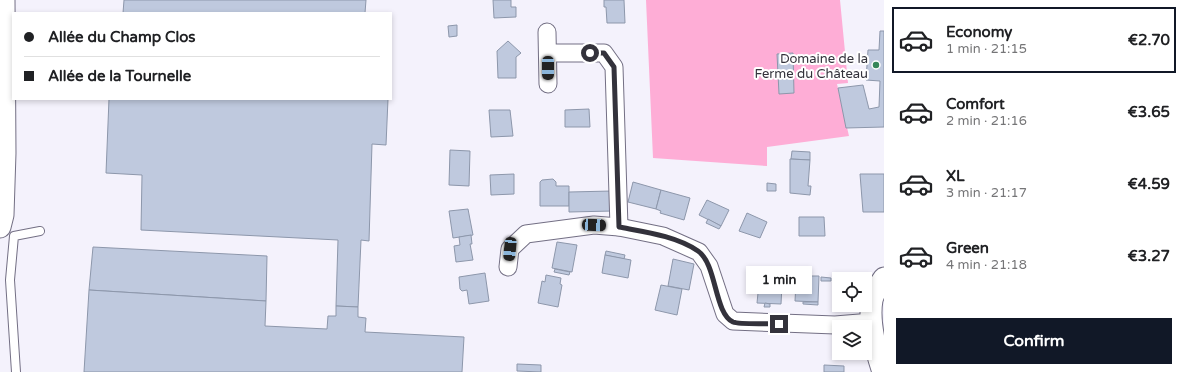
<!DOCTYPE html>
<html lang="en">
<head>
<meta charset="utf-8">
<style>
	body { margin:0; font-family:"Varela Round",sans-serif; background:#f6f6f6; color:#202124; height:100vh; display:flex; flex-direction:column; font-size:15px; white-space:nowrap }
	* { box-sizing:border-box; margin:0 }
	p { font-size:13px; color:#757577 }
	.icon { flex:none; width:22px; height:22px; fill:none; stroke:currentColor; stroke-width:2; stroke-linecap:round; stroke-linejoin:round }
	.map { position:relative; flex:1; overflow:hidden }
	.details { display:flex; flex-direction:column; background:#fff; width:300px }
	.details>* { flex:none }
	.banner { position:absolute; left:12px; top:12px; width:380px; height:88px; border-radius:0px; box-shadow:0 2px 6px #0003; display:grid; align-content:center; height:88px; padding:0 12px; background:#fff }
	.controls { position:absolute; left:832px; top:272px; display:grid; gap:8px }
	.controls a { display:grid; place-items:center; width:40px; height:40px; border-radius:0px; background:#fff; box-shadow:0 2px 6px #0003; font-size:20px }
	.end { position:absolute; width:18px; height:18px; margin:-9px; border:5px solid #33323b; background:#fff; box-shadow:0 0 0 2px #fff }
	.from { border-radius:50% }
	.bubble { position:absolute; height:28px; border-radius:0px; background:#fff; box-shadow:0 2px 6px #0003; font-size:13px; font-weight:700; line-height:28px; text-align:center }
	.car { position:absolute; width:12px; height:24px; margin:-12px -6px; border-radius:5px; box-shadow:0 0 3px 1px #0007; background:linear-gradient(#222 24%,#8ab4d8 0 40%,#222 0 76%,#8ab4d8 0 86%,#222 0) }
	.banner b { display:flex; align-items:center; gap:14px; height:38px; font-size:15px }
	.banner b+b { border-top:1px solid #e0e0e0 }
	.banner i { width:10px; height:10px; background:#202124 }
	ul { padding:7px 0 0; list-style:none }
	li { display:flex; align-items:center; gap:12px; height:66px; margin:0 8px 6px; padding:0 4px; border:2px solid transparent; border-radius:0px }
	li div { flex:1 }
	li b { display:block; font-size:15px }
	li em { font-style:normal; font-weight:700 }
	li.selected { border-color:#111827 }
	li>.icon { width:36px; height:36px; stroke-width:1.5 }
	.cta { display:flex; gap:8px; margin-top:auto; padding:8px 12px }
	.cta a { flex:1; height:46px; border-radius:0px; background:#111827; color:#fff; font-size:16px; font-weight:700; line-height:46px; text-align:center }
	main { display:flex; flex:1; min-height:0 }
	.map>svg:first-child { display:block }
</style>
</head>
<body>
<main>
<div class="map">
<svg width="884" height="372" viewBox="0 0 884 372">
	<rect width="100%" height="100%" fill="#f4f2fc"/>
	<!-- green -->
	<path fill="#feadd6" d="M 646,0 L 840,0 L 848,83 L 837,84 L 849,136 L 767,147 L 767,166 L 653,158 Z"/>
	<!-- building -->
	<g fill="#bfc9de" stroke="#8d97ab">
		<path d="M 124,0 L 366,0 L 365,13 L 123,13 Z"/>
		<path d="M 493,0 L 511,0 L 511,7 L 516,7 L 516,17 L 494,18 Z"/>
		<path d="M 604,0 L 624,0 L 625,23 L 607,23 L 606,7 L 604,7 Z"/>
		<path d="M 457,25 L 457,36 L 449,37 L 448,26 Z"/>
		<path d="M 880,31 L 884,31 L 884,127 L 846,128 L 838,88 L 863,85 L 869,109 L 879,107 L 880,81 L 866,80 L 868,50 L 879,50 Z"/>
		<path d="M 508,41 L 521,53 L 516,57 L 516,78 L 498,78 L 497,51 Z"/>
		<path d="M 793,53 L 794,93 L 779,94 L 777,54 Z"/>
		<path d="M 109,99 L 388,99 L 386,145 L 372,144 L 369,241 L 361,240 L 358,307 L 336,306 L 338,240 L 141,230 L 142,175 L 106,173 Z"/>
		<path d="M 589,109 L 590,127 L 565,127 L 565,110 Z"/>
		<path d="M 489,110 L 510,110 L 513,136 L 491,137 Z"/>
		<path d="M 450,150 L 470,151 L 469,186 L 449,185 Z"/>
		<path d="M 792,151 L 810,152 L 810,160 L 791,159 Z"/>
		<path d="M 790,159 L 810,160 L 808,186 L 811,186 L 810,195 L 790,193 Z"/>
		<path d="M 514,174 L 514,194 L 491,195 L 490,175 Z"/>
		<path d="M 860,174 L 884,174 L 884,212 L 863,212 Z"/>
		<path d="M 553,179 L 556,182 L 556,186 L 569,186 L 569,206 L 540,206 L 540,182 L 542,180 Z"/>
		<path d="M 633,182 L 661,190 L 656,209 L 628,202 Z"/>
		<path d="M 767,183 L 776,184 L 776,191 L 767,191 Z"/>
		<path d="M 661,190 L 690,198 L 684,220 L 660,213 L 661,211 L 656,209 Z"/>
		<path d="M 612,191 L 613,211 L 569,212 L 569,192 Z"/>
		<path d="M 707,200 L 729,210 L 721,226 L 699,215 Z"/>
		<path d="M 468,209 L 473,235 L 453,238 L 449,211 Z"/>
		<path d="M 747,213 L 767,222 L 760,238 L 739,231 Z"/>
		<path d="M 799,217 L 824,217 L 825,236 L 799,236 Z"/>
		<path d="M 708,219 L 721,226 L 719,229 L 706,223 Z"/>
		<path d="M 471,235 L 472,244 L 470,244 L 473,260 L 456,262 L 454,246 L 460,245 L 459,237 Z"/>
		<path d="M 557,242 L 577,245 L 572,272 L 552,268 Z"/>
		<path d="M 93,247 L 267,256 L 266,301 L 89,290 Z"/>
		<path d="M 606,251 L 625,255 L 624,259 L 605,255 Z"/>
		<path d="M 605,255 L 631,260 L 628,278 L 602,273 Z"/>
		<path d="M 673,259 L 694,264 L 689,290 L 668,286 Z"/>
		<path d="M 555,269 L 570,272 L 569,275 L 554,272 Z"/>
		<path d="M 485,273 L 489,301 L 469,304 L 467,290 L 462,291 L 460,289 L 459,277 Z"/>
		<path d="M 546,275 L 561,278 L 560,284 L 562,285 L 558,307 L 538,303 L 542,281 L 545,282 Z"/>
		<path d="M 772,276 L 783,277 L 782,285 L 772,284 Z"/>
		<path d="M 806,276 L 819,276 L 818,302 L 795,301 L 796,282 L 805,283 Z"/>
		<path d="M 821,277 L 831,278 L 831,281 L 821,281 Z"/>
		<path d="M 759,283 L 782,285 L 781,304 L 757,303 Z"/>
		<path d="M 661,285 L 682,289 L 677,315 L 655,310 Z"/>
		<path d="M 89,290 L 266,301 L 265,326 L 327,329 L 328,316 L 336,316 L 336,306 L 358,307 L 358,317 L 366,318 L 365,332 L 464,337 L 462,372 L 84,372 Z"/>
		<path d="M 803,302 L 818,302 L 818,305 L 803,304 Z"/>
		<path d="M 765,303 L 770,304 L 770,307 L 764,307 Z"/>
		<path d="M 517,364 L 541,365 L 541,372 L 517,371 Z"/>
		<path d="M 824,365 L 844,366 L 844,372 L 824,372 Z"/>
	</g>
	<g fill="none" stroke-linecap="round" stroke-linejoin="round">
		<defs>
			<path id="service" d="M 16,372 L 10,280 L 14,236 L 40,231"/>
			<g id="minor">
				<path d="M 547,32 L 548,84"/>
				<path d="M 548,53 L 604,53 L 614,67 L 619,227"/>
				<path d="M 508,267 L 510,249 L 526,234 L 594,225 L 619,227 L 663,236 L 699,252 L 709,266 L 725,314 L 733,321 L 835,325 L 872,322"/>
			</g>
			<g id="tertiary">
				<path d="M 0,227 L 3,215 L 5,153 L 4,0"/>
				<path d="M 883,372 C 876,351 868,323 872,300 C 874,292 879,285 884,278"/>
			</g>
		</defs>
		<!-- service casing -->
		<use href="#service" stroke="#736f84" stroke-width="10"/>
		<!-- minor casing -->
		<use href="#minor" stroke="#736f84" stroke-width="19"/>
		<!-- tertiary casing -->
		<use href="#tertiary" stroke="#736f84" stroke-width="23"/>
		<!-- service -->
		<use href="#service" stroke="#fff" stroke-width="8"/>
		<!-- minor -->
		<use href="#minor" stroke="#fff" stroke-width="17"/>
		<!-- tertiary -->
		<use href="#tertiary" stroke="#fff" stroke-width="21"/>
	</g>
	<g fill="none" stroke-linecap="round" stroke-linejoin="round">
		<!-- route -->
		<path stroke="#33323b" stroke-width="5" d="M 590,53 L 604,53 L 614,67 L 619,227 C 645,232 676,236 698,251 C 717,264 714,313 733,322 C 741,325 769,323 779,324"/>
	</g>
	<!-- markers -->
	<circle fill="#368759" stroke="#fff" stroke-width="1.5" cx="876" cy="65" r="4"/>
	<g text-anchor="middle" stroke-width="4" stroke-linejoin="round" paint-order="stroke">
		<!-- poi labels -->
		<g font-size="13" fill="#33323b" stroke="#fff" text-anchor="end">
			<text x="868" y="63">Domaine de la<tspan x="868" dy="15">Ferme du Château</tspan></text>
		</g>
	</g>
</svg>
<div class="controls">
<a><svg class="icon" aria-label="locate" viewBox="0 0 24 24"><circle cx="12" cy="12" r="6"/><path d="M12 2v4M12 18v4M2 12h4M18 12h4"/></svg></a>
<a><svg class="icon" aria-label="layers" viewBox="0 0 24 24"><path d="M12 4l9 5-9 5-9-5zM3 14l9 5 9-5"/></svg></a>
</div>
<i class="end from" style="left:590px;top:53px"></i>
<i class="end" style="left:779px;top:324px"></i>
<div class="bubble" style="left:746px;top:266px;width:66px">1 min</div>
<i class="car" style="left:548px;top:68px;rotate:180deg"></i>
<i class="car" style="left:594px;top:225px;rotate:93deg"></i>
<i class="car" style="left:510px;top:249px;rotate:186deg"></i>
<div class="banner">
<b><i class="from"></i>Allée du Champ Clos</b>
<b><i></i>Allée de la Tournelle</b>
</div>
</div>
<section class="details">
<ul>
<li class="selected"><svg class="icon" aria-label="car" viewBox="0 0 24 24"><path d="M5 17H2v-5l4-1 3-4h7l3 4 3 1v5h-3M9 17h6M6 11h13"/><circle cx="7" cy="17" r="2"/><circle cx="17" cy="17" r="2"/></svg><div><b>Economy</b><p>1 min · 21:15</p></div><em>€2.70</em></li>
<li><svg class="icon" aria-label="car" viewBox="0 0 24 24"><path d="M5 17H2v-5l4-1 3-4h7l3 4 3 1v5h-3M9 17h6M6 11h13"/><circle cx="7" cy="17" r="2"/><circle cx="17" cy="17" r="2"/></svg><div><b>Comfort</b><p>2 min · 21:16</p></div><em>€3.65</em></li>
<li><svg class="icon" aria-label="car" viewBox="0 0 24 24"><path d="M5 17H2v-5l4-1 3-4h7l3 4 3 1v5h-3M9 17h6M6 11h13"/><circle cx="7" cy="17" r="2"/><circle cx="17" cy="17" r="2"/></svg><div><b>XL</b><p>3 min · 21:17</p></div><em>€4.59</em></li>
<li><svg class="icon" aria-label="car" viewBox="0 0 24 24"><path d="M5 17H2v-5l4-1 3-4h7l3 4 3 1v5h-3M9 17h6M6 11h13"/><circle cx="7" cy="17" r="2"/><circle cx="17" cy="17" r="2"/></svg><div><b>Green</b><p>4 min · 21:18</p></div><em>€3.27</em></li>
</ul>
<div class="cta"><a>Confirm</a></div>
</section>
</main>
</body>
</html>
